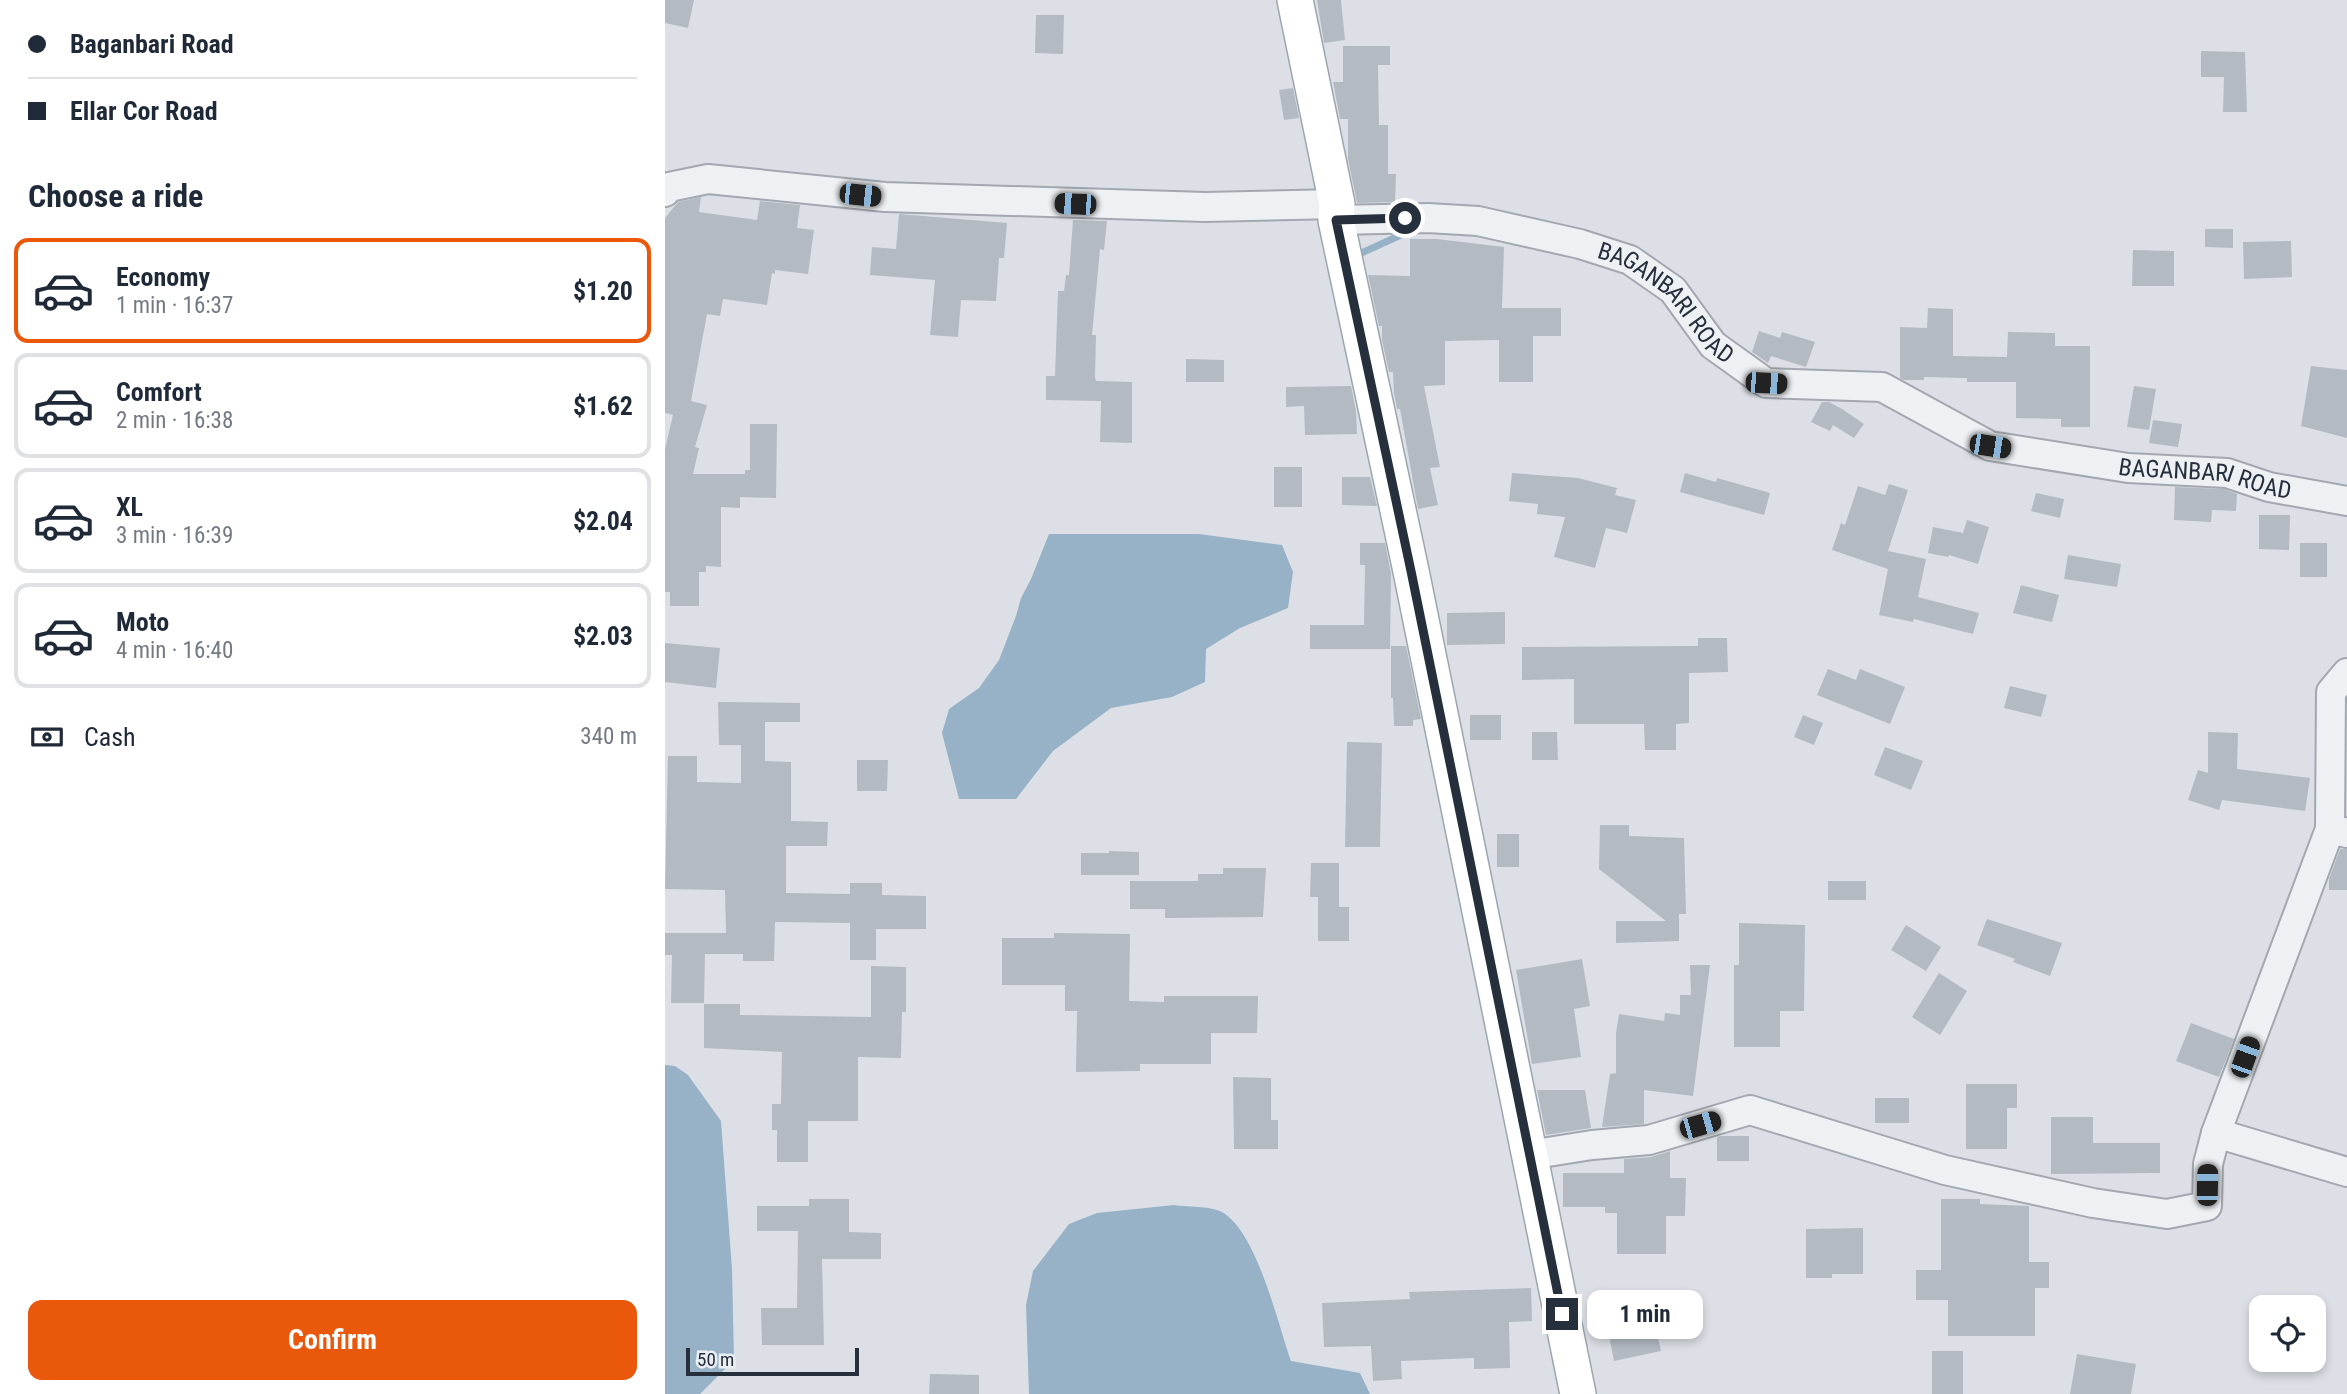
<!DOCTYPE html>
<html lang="en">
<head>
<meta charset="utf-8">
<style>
	body { margin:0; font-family:"Roboto Condensed",sans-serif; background:#f6f6f7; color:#1f2937; height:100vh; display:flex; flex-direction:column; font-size:26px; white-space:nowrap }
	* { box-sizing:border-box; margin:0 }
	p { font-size:23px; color:#747a83 }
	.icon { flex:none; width:38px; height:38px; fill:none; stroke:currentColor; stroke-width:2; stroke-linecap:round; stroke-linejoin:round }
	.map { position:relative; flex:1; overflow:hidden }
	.panel { display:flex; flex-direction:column; background:#fff; width:665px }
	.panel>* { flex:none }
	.guide { display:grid; align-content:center; height:154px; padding:0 28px; background:#fff }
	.controls { position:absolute; left:1584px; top:1295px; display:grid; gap:14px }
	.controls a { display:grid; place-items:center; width:77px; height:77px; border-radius:14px; background:#fff; box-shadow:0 4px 10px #0003; font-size:35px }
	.scale { position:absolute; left:21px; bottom:18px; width:173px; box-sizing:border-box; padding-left:7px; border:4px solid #262f3c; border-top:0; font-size:19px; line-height:24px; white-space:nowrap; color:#262f3c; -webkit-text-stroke:5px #ebeff4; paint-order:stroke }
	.end { position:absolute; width:32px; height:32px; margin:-16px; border:9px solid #262f3c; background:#fff; box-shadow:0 0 0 4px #fff }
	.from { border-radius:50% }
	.bubble { position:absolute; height:49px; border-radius:14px; background:#fff; box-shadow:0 4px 10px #0003; font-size:23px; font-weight:700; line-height:49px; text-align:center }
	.car { position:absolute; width:21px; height:42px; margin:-21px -10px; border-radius:9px; box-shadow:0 0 5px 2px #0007; background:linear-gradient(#222 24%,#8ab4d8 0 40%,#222 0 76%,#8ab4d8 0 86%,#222 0) }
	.guide b { display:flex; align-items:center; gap:24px; height:66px; font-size:26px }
	.guide b+b { border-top:2px solid #e0e1e3 }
	.guide i { width:18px; height:18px; background:#1f2937 }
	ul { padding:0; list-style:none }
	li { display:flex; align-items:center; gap:21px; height:105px; margin:0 14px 10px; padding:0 14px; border:4px solid #e0e1e3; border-radius:14px }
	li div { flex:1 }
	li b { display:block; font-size:26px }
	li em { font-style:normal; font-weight:700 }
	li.on { border-color:#ea580c }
	li>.icon { width:63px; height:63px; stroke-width:1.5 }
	h2 { padding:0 28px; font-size:32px; line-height:84px }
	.pay { display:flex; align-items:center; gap:18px; height:77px; padding:0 28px; font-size:26px }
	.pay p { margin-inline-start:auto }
	.action { display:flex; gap:14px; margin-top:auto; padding:14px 28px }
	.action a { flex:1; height:80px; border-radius:14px; background:#ea580c; color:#fff; font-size:28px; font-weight:700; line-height:80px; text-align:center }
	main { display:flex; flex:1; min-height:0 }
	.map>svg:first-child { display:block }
</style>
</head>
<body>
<main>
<section class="panel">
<div class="guide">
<b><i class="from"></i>Baganbari Road</b>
<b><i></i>Ellar Cor Road</b>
</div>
<h2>Choose a ride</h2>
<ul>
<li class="on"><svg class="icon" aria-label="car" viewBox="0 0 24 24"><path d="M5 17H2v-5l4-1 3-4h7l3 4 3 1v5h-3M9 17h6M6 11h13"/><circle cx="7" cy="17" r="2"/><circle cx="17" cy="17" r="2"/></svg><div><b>Economy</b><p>1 min · 16:37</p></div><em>$1.20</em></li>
<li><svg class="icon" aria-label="car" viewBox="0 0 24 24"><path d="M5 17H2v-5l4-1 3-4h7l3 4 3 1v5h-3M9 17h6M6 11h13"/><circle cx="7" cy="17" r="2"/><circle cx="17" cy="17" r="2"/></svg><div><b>Comfort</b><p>2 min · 16:38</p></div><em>$1.62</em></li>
<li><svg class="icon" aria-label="car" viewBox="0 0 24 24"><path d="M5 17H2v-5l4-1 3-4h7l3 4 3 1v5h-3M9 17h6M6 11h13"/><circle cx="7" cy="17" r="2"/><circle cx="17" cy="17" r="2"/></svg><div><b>XL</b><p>3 min · 16:39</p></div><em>$2.04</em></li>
<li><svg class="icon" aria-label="car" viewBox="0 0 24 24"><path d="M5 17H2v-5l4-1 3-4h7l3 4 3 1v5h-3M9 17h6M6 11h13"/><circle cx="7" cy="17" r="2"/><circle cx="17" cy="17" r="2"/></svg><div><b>Moto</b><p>4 min · 16:40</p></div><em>$2.03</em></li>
</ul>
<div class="pay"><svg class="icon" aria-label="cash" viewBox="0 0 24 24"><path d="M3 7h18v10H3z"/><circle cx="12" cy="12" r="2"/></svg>Cash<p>340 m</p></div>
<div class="action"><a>Confirm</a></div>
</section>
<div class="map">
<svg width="1682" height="1394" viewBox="0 0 1682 1394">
	<rect width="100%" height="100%" fill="#dce0e6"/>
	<!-- water -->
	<g fill="#97b1c6">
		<path d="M 384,534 L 534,534 L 617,545 L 628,572 L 623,608 L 575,628 L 541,649 L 540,682 L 507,697 L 446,708 L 388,751 L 351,799 L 294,799 L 277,733 L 284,709 L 314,688 L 334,660 L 351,616 L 356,598 L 366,579 Z"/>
		<path d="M 0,1065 L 10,1066 L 23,1075 L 56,1121 L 67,1269 L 69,1360 L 35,1394 L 0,1394 Z"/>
		<path d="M 509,1205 C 522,1207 539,1206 552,1210 C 590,1222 613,1325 626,1361 L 695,1373 L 705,1394 L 364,1394 L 361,1305 L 368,1271 L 404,1224 L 432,1213 Z"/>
	</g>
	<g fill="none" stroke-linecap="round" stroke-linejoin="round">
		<!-- stream -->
		<path stroke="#97b1c6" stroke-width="7" d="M 690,256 L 749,229"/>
	</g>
	<!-- building -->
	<g fill="#b3bac2">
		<path d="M 0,0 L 29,0 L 23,28 L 0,23 Z"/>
		<path d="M 652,0 L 676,0 L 680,40 L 659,43 Z"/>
		<path d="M 371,15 L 399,15 L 398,54 L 370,53 Z"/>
		<path d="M 678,46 L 725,46 L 725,65 L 713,65 L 714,125 L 723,125 L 723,174 L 731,174 L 730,202 L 692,203 L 683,159 L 683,119 L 675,119 L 668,82 L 678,82 Z"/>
		<path d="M 1536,51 L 1580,52 L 1582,112 L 1558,112 L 1559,77 L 1536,77 Z"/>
		<path d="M 628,88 L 634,118 L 619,120 L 614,90 Z"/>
		<path d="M 36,197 L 34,212 L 92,220 L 95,201 L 135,205 L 132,228 L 149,230 L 143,274 L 110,270 L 110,274 L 107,273 L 102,305 L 58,299 L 55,316 L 42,314 L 26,401 L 42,405 L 30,447 L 34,448 L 28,474 L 80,474 L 80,470 L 85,470 L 85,424 L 112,424 L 111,498 L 75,497 L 75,508 L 56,507 L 56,567 L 41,566 L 41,572 L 34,572 L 34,606 L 5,606 L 5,592 L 0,592 L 0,449 L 8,415 L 0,413 L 0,218 L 13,202 Z"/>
		<path d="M 234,214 L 342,223 L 339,258 L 334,258 L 331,301 L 296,300 L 293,337 L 265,335 L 270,280 L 205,275 L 207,247 L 231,249 Z"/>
		<path d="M 408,220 L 442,221 L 439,250 L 435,249 L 427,335 L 431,335 L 430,377 L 431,381 L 467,382 L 467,443 L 435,442 L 436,401 L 381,400 L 381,376 L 390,376 L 393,291 L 399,291 L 401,275 L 404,275 Z"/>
		<path d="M 1540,229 L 1568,229 L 1568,248 L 1540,247 Z"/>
		<path d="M 745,239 L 772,239 L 839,247 L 837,308 L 896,308 L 896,336 L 868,336 L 868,382 L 834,382 L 834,340 L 780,341 L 780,385 L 759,386 L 775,467 L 765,468 L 773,505 L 753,509 L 735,409 L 732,409 L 729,393 L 728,372 L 724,372 L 717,340 L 717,326 L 714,326 L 703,275 L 745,276 Z"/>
		<path d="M 1626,241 L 1627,277 L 1579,279 L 1578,242 Z"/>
		<path d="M 1468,250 L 1509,251 L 1509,286 L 1467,286 Z"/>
		<path d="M 1263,308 L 1288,309 L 1288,356 L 1342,357 L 1343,332 L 1390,333 L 1390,346 L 1425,346 L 1425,427 L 1396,427 L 1396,419 L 1351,418 L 1351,382 L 1302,382 L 1302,378 L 1259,377 L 1259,380 L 1238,380 L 1235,378 L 1235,327 L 1262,328 Z"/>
		<path d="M 1094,331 L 1115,338 L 1117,332 L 1150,342 L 1141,367 L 1106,356 L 1103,363 L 1087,352 Z"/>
		<path d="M 521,359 L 559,360 L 559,382 L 521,382 Z"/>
		<path d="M 1646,366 L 1682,370 L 1682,438 L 1636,426 Z"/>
		<path d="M 686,386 L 691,411 L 692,434 L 640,435 L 639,406 L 621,407 L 621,387 Z"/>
		<path d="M 1469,386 L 1491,389 L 1484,430 L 1462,427 Z"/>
		<path d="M 1157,402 L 1164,402 L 1177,409 L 1199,424 L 1189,438 L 1168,425 L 1165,431 L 1146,422 Z"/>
		<path d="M 1488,420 L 1517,424 L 1513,447 L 1484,443 Z"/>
		<rect x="609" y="467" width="28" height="40"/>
		<path d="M 847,473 L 913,478 L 952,488 L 950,495 L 971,500 L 962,533 L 941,528 L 930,568 L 889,557 L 900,517 L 872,514 L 873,504 L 844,501 Z"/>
		<path d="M 1020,473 L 1051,482 L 1052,478 L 1105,493 L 1099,515 L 1015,492 Z"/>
		<path d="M 677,477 L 705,477 L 712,506 L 677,505 Z"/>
		<path d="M 1224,484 L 1243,490 L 1223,551 L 1261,559 L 1253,597 L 1314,613 L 1308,634 L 1249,619 L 1248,622 L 1214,615 L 1223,569 L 1167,550 L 1176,523 L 1180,525 L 1193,486 L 1220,495 Z"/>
		<path d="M 1510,487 L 1559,489 L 1572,494 L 1571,511 L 1547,510 L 1546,522 L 1509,520 Z"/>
		<path d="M 1371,493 L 1399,499 L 1395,518 L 1366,511 Z"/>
		<path d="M 1594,515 L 1625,515 L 1624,550 L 1594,549 Z"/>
		<path d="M 1302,520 L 1324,527 L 1313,564 L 1284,555 L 1283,557 L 1263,553 L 1268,527 L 1298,533 Z"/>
		<path d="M 695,543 L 720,543 L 726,574 L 725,649 L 645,649 L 645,625 L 699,625 L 700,565 L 695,565 Z"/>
		<rect x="1635" y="543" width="27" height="34"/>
		<path d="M 1403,555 L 1456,564 L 1452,587 L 1399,579 Z"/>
		<path d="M 1356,585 L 1394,595 L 1387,622 L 1348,613 Z"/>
		<path d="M 840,612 L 840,644 L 782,645 L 782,613 Z"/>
		<path d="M 1033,638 L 1062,638 L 1063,672 L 1024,673 L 1024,723 L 1011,724 L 1011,750 L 980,750 L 979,724 L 909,724 L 909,679 L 857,680 L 857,647 L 1033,646 Z"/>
		<path d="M 0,643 L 55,648 L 51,688 L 0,682 Z"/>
		<path d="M 726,646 L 741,646 L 756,719 L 748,720 L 748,726 L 729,726 L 728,698 L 726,698 Z"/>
		<path d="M 1163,669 L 1191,680 L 1195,669 L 1240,687 L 1225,724 L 1152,695 Z"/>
		<path d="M 1345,686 L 1382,695 L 1376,717 L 1339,708 Z"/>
		<path d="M 53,702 L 135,703 L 135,722 L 100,722 L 100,761 L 126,762 L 126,821 L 163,822 L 162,846 L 121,846 L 121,893 L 185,894 L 185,883 L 217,883 L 217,895 L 261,896 L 261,929 L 211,929 L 211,960 L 185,960 L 185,923 L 110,922 L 109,961 L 78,961 L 78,954 L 40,954 L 39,1003 L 6,1003 L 7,955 L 0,955 L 0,933 L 61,933 L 60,890 L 0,889 L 3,756 L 32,756 L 32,782 L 76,783 L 76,745 L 54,745 Z"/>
		<rect x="805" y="715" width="31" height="25"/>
		<path d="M 1138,715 L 1158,723 L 1149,745 L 1129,737 Z"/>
		<path d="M 867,732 L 892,732 L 893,760 L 867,760 Z"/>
		<path d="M 1543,732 L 1573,733 L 1572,769 L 1645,778 L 1640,811 L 1557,800 L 1554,810 L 1523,800 L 1533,770 L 1543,773 Z"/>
		<path d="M 682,742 L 717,743 L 715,847 L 680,847 Z"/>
		<path d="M 1220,747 L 1258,761 L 1246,790 L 1209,775 Z"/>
		<path d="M 192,760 L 223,760 L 222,791 L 192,791 Z"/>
		<path d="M 935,825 L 964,825 L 964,836 L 1019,838 L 1021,914 L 1014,914 L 1014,941 L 951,943 L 951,921 L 1001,921 L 934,869 Z"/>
		<rect x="832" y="834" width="22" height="33"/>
		<path d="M 1675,849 L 1682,849 L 1682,890 L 1664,890 L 1664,879 Z"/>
		<path d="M 444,851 L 474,852 L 474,875 L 416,875 L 416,853 L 444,853 Z"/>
		<path d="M 646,863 L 674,863 L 674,907 L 684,907 L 684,941 L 653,941 L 653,897 L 645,897 Z"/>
		<path d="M 558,868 L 601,868 L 598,917 L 500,918 L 500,909 L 465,909 L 465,881 L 533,881 L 533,874 L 558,874 Z"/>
		<rect x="1163" y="881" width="38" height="19"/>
		<path d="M 1322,919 L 1397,943 L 1385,976 L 1348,962 L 1350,959 L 1312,945 Z"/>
		<path d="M 1074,923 L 1140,925 L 1139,1011 L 1115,1011 L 1115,1047 L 1069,1047 L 1069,965 L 1074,965 Z"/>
		<path d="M 1241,925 L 1276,947 L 1261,971 L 1226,950 Z"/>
		<path d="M 389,933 L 465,934 L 464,1001 L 499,1002 L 499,996 L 593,996 L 592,1033 L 546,1033 L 546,1064 L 475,1064 L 475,1071 L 411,1072 L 412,1011 L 400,1011 L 400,985 L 337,985 L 337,938 L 389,938 Z"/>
		<path d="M 917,959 L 925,1006 L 909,1009 L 916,1057 L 867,1064 L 851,970 Z"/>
		<path d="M 1025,965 L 1045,965 L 1028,1096 L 979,1090 L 979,1124 L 937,1127 L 945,1074 L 951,1073 L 951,1033 L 954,1014 L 999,1021 L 1000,1013 L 1015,1015 L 1015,995 L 1026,995 Z"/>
		<path d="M 206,966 L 241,967 L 241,1012 L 237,1012 L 236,1058 L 193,1057 L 193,1121 L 143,1121 L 143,1162 L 112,1162 L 112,1130 L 107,1130 L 107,1104 L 116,1104 L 117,1052 L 39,1048 L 39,1004 L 75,1004 L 75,1015 L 206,1017 Z"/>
		<path d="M 1274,973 L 1302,991 L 1275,1035 L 1247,1017 Z"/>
		<path d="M 1526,1023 L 1569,1039 L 1554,1077 L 1511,1061 Z"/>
		<path d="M 568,1077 L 606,1078 L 606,1120 L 613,1120 L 613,1149 L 569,1149 Z"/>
		<path d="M 1301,1084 L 1352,1084 L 1352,1108 L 1342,1108 L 1342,1149 L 1301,1149 Z"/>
		<path d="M 872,1090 L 920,1090 L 926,1128 L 881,1135 Z"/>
		<rect x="1210" y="1098" width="34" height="25"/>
		<path d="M 1386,1117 L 1428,1117 L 1428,1143 L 1495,1143 L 1495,1173 L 1386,1174 Z"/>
		<path d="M 1056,1136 L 1084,1136 L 1084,1161 L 1052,1161 L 1052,1137 Z"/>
		<path d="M 1005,1151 L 1005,1178 L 1021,1178 L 1020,1216 L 1001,1216 L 1001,1254 L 952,1254 L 952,1213 L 940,1213 L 940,1207 L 898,1207 L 898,1173 L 959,1173 L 959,1159 L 986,1157 Z"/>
		<path d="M 144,1199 L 184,1199 L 184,1232 L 216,1233 L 216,1259 L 157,1259 L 159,1345 L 97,1345 L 96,1308 L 132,1308 L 133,1231 L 92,1231 L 92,1206 L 144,1206 Z"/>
		<path d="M 1276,1199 L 1315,1199 L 1315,1204 L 1364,1206 L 1364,1262 L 1384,1262 L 1384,1288 L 1370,1288 L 1370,1336 L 1283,1336 L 1283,1300 L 1251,1300 L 1251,1270 L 1276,1270 Z"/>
		<path d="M 1198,1228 L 1198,1274 L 1167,1274 L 1167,1278 L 1141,1278 L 1141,1229 Z"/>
		<path d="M 866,1288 L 867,1321 L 844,1322 L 845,1368 L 809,1369 L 809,1358 L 736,1361 L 737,1379 L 708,1381 L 706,1346 L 659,1347 L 657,1303 L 745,1299 L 744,1292 Z"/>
		<path d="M 986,1306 L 996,1351 L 949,1361 L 940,1316 Z"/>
		<rect x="1267" y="1351" width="31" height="43"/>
		<path d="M 1412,1354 L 1471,1364 L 1466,1394 L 1405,1394 Z"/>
		<path d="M 265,1374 L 314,1375 L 314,1394 L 264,1394 Z"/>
	</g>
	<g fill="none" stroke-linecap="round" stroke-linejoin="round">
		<defs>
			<g id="minor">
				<path d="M 0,192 L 4,187 L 43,179 L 220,197 L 540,207 L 672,204"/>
				<path id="s1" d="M 671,220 L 763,218 L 813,221 L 915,244 L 965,260 L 1008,290 L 1048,345 L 1101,383 L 1217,387 L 1325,446 L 1463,468 L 1562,473 L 1604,487 L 1682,501"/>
				<path d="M 1682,673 L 1666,692 L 1665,829 L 1682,833"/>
				<path d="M 1551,1133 L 1682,1172"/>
				<path d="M 864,1155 L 927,1145 L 984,1140 L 1085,1110 L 1280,1170 L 1428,1203 L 1502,1214 L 1542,1206 L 1543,1164 L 1551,1133 L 1665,829"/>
			</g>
			<path id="major" d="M 630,0 L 672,204 L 671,220 L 746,571 L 913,1394"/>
		</defs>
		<!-- minor casing -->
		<use href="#minor" stroke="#a2a7b0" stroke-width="32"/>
		<!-- major casing -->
		<use href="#major" stroke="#9ba6b1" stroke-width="38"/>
		<!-- minor -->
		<use href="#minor" stroke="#eef1f4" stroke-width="28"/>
		<!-- major -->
		<use href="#major" stroke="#fff" stroke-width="35"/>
	</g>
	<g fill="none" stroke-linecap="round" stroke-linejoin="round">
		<!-- route -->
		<path stroke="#262f3c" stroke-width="9" d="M 740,218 L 671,220 L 746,571 L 897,1314"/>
	</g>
	<g text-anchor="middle" stroke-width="7" stroke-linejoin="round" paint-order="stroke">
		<!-- street labels -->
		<g font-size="24" fill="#262f3c" stroke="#ebeff4">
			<text dy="8" stroke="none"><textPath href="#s1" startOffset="354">BAGANBARI ROAD</textPath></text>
			<text dy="8" stroke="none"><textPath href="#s1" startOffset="942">BAGANBARI ROAD</textPath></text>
		</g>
	</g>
</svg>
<div class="controls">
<a><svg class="icon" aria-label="locate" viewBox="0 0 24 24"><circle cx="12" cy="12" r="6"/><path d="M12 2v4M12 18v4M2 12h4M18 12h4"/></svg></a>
</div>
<div class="scale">50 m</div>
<i class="end from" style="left:740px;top:218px"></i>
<i class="end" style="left:897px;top:1314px"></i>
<div class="bubble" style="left:922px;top:1290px;width:116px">1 min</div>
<i class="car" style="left:195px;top:195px;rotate:96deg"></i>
<i class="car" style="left:410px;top:204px;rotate:272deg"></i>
<i class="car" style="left:1101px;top:383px;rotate:93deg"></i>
<i class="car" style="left:1325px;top:446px;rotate:99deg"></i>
<i class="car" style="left:1580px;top:1057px;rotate:20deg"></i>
<i class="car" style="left:1035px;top:1125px;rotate:74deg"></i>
<i class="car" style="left:1542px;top:1185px;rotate:1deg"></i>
</div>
</main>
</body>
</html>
